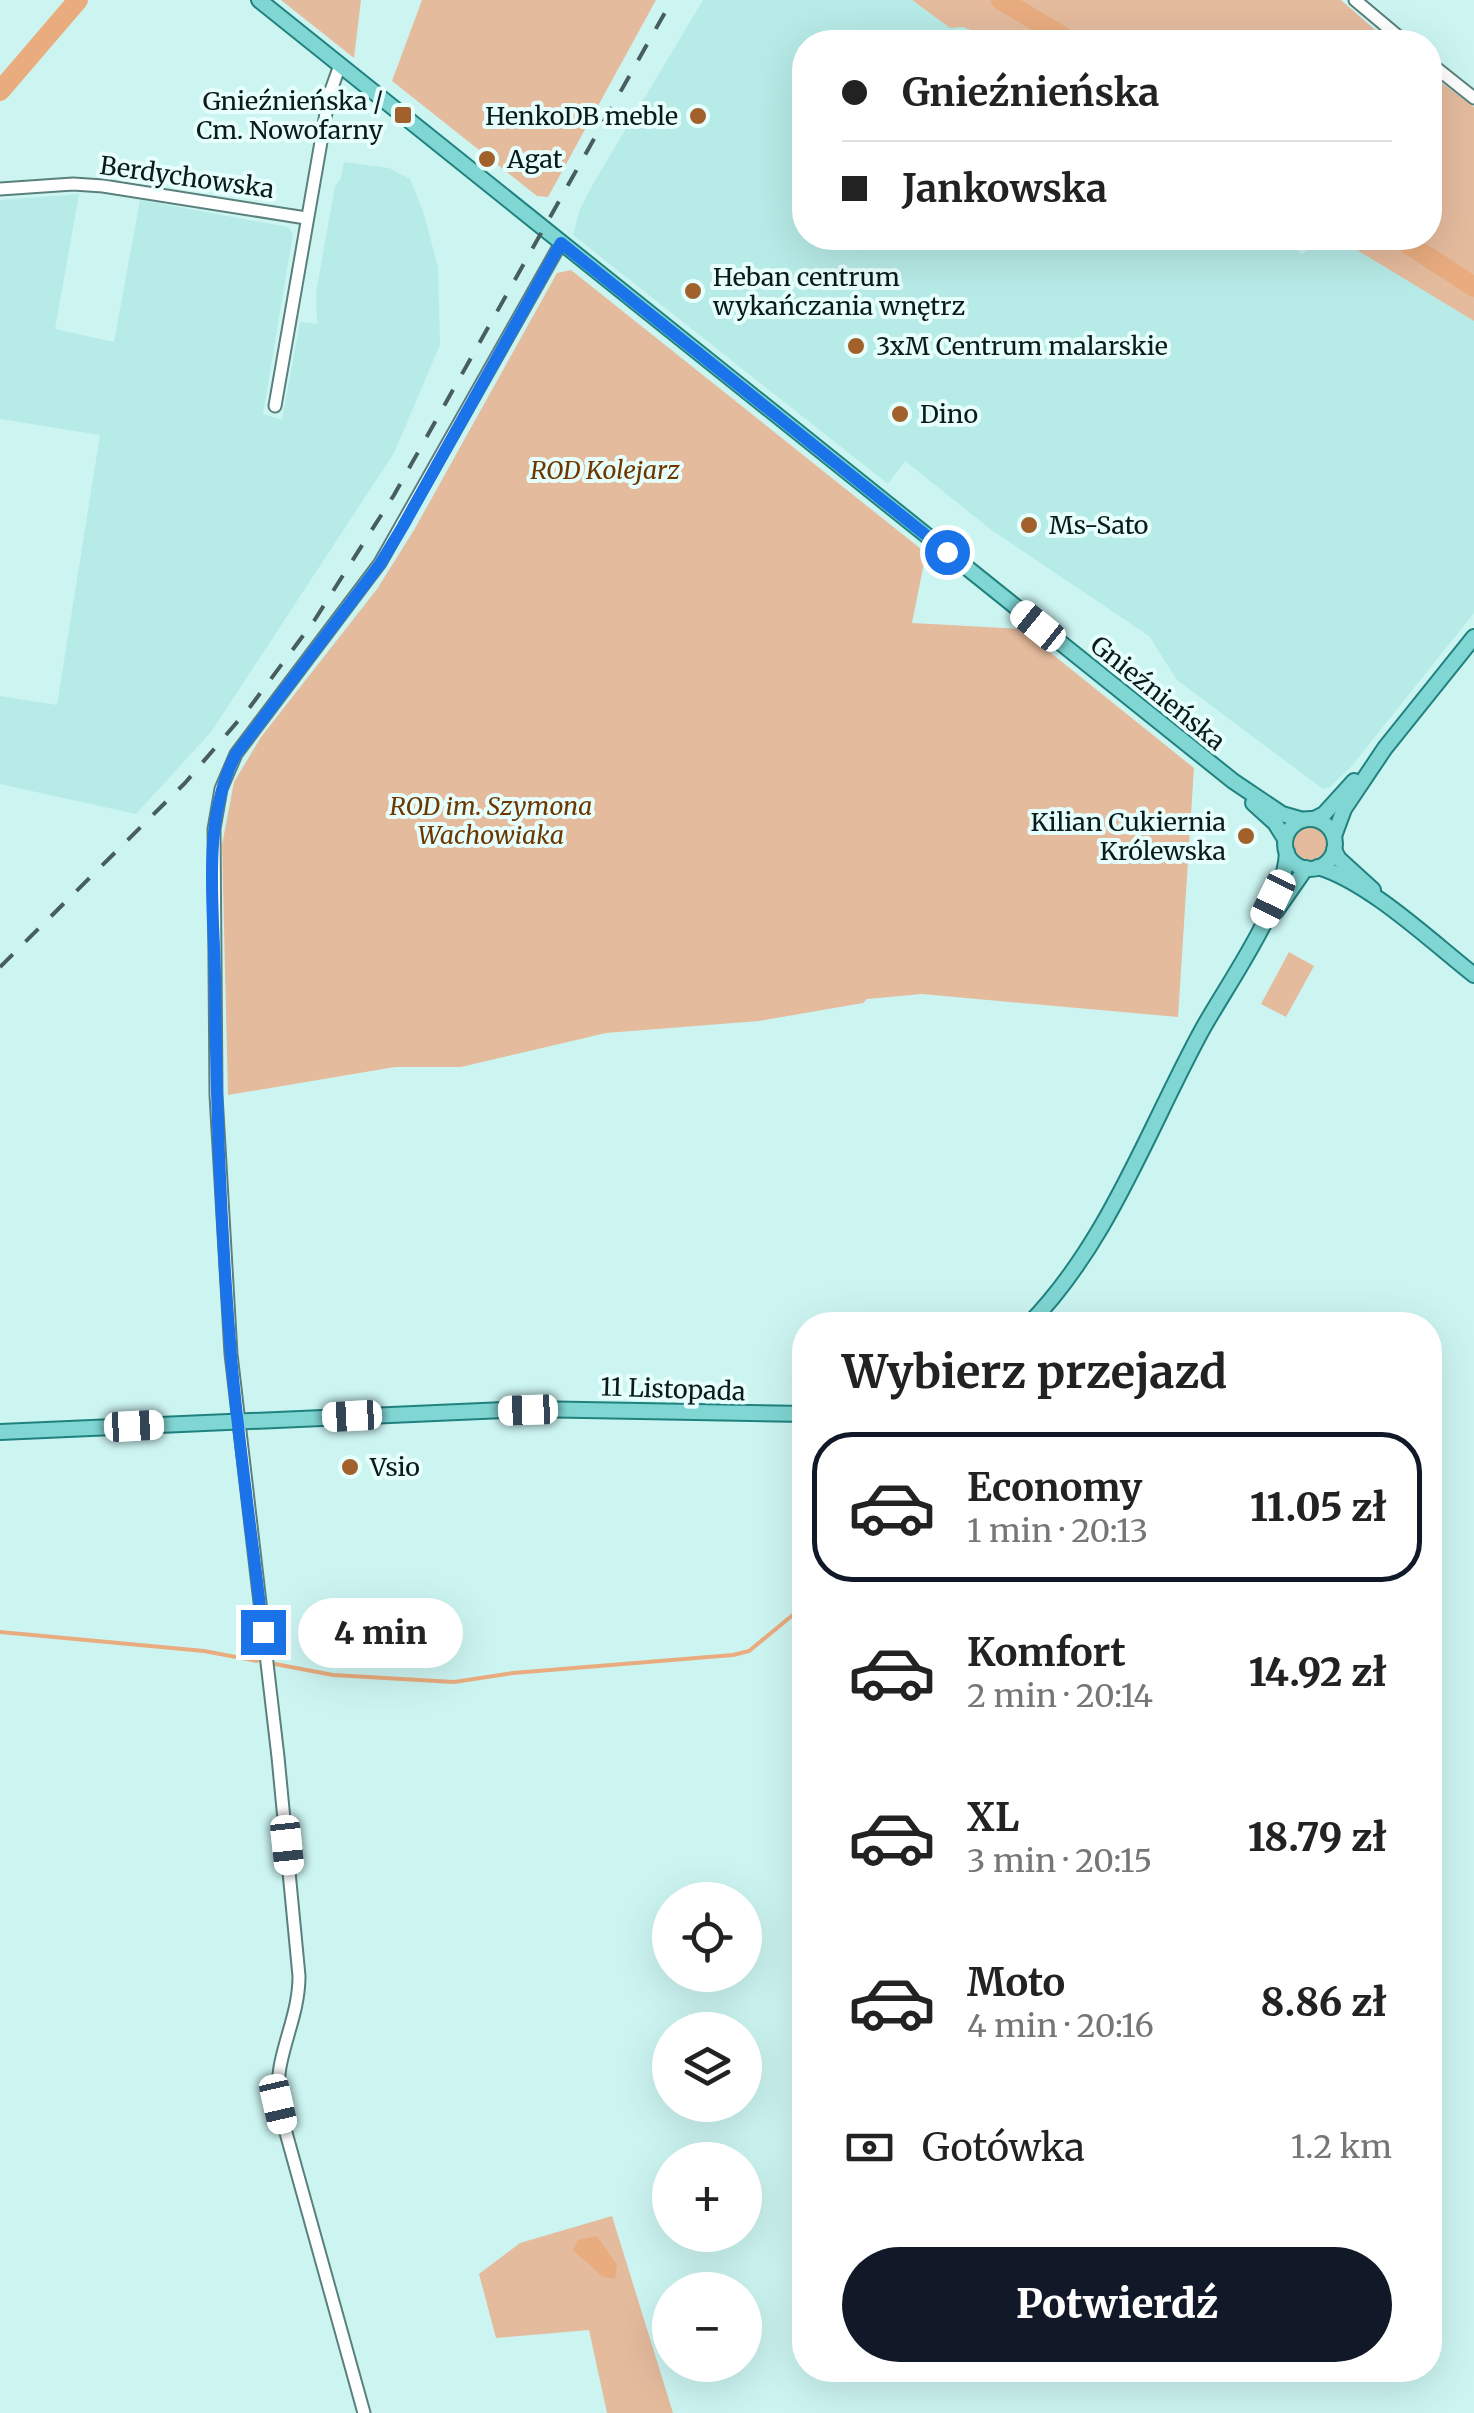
<!DOCTYPE html>
<html lang="pl">
<head>
<meta charset="utf-8">
<style>
	body { margin:0; font-family:Merriweather,serif; background:#f6f6f6; color:#222; height:100vh; display:flex; flex-direction:column; font-size:38px; white-space:nowrap }
	* { box-sizing:border-box; margin:0 }
	p { font-size:32px; color:#767676 }
	.icon { flex:none; width:55px; height:55px; fill:none; stroke:currentColor; stroke-width:2; stroke-linecap:round; stroke-linejoin:round }
	.map { position:relative; flex:1; overflow:hidden }
	.side { position:absolute; left:792px; top:1312px; width:650px; height:1070px; display:flex; flex-direction:column; background:#fff; border-radius:40px; box-shadow:0 10px 40px #0002 }
	.side>* { flex:none }
	.guide { position:absolute; left:792px; top:30px; width:650px; height:220px; border-radius:40px; box-shadow:0 10px 40px #0002; display:grid; align-content:center; height:220px; padding:0 50px; background:#fff }
	.fabs { position:absolute; left:652px; top:1882px; display:grid; gap:20px }
	.fabs a { display:grid; place-items:center; width:110px; height:110px; border-radius:50%; background:#fff; box-shadow:0 10px 40px #0002; font-size:50px }
	.end { position:absolute; width:45px; height:45px; margin:-22px; border:12px solid #1a73e8; background:#fff; box-shadow:0 0 0 5px #fff }
	.from { border-radius:50% }
	.bubble { position:absolute; height:70px; border-radius:35px; background:#fff; box-shadow:0 10px 40px #0002; font-size:32px; font-weight:800; line-height:70px; text-align:center }
	.car { position:absolute; width:30px; height:60px; margin:-30px -15px; border-radius:12px; box-shadow:0 0 8px 2px #0007; background:linear-gradient(#fff 24%,#345 0 40%,#fff 0 76%,#345 0 86%,#fff 0) }
	.guide b { display:flex; align-items:center; gap:35px; height:95px; font-size:38px }
	.guide b+b { border-top:2px solid #e0e0e0 }
	.guide i { width:25px; height:25px; background:#222 }
	ul { padding:0; list-style:none }
	li { display:flex; align-items:center; gap:30px; height:150px; margin:0 20px 15px; padding:0 30px; border:5px solid transparent; border-radius:40px }
	li div { flex:1 }
	li b { display:block; font-size:38px }
	li em { font-style:normal; font-weight:800 }
	li.current { border-color:#111827 }
	li>.icon { width:90px; height:90px; stroke-width:1.5 }
	h2 { padding:0 50px; font-size:45px; line-height:120px }
	.pay { display:flex; align-items:center; gap:25px; height:110px; padding:0 50px; font-size:38px }
	.pay p { margin-inline-start:auto }
	.cta { display:flex; gap:20px; margin-top:auto; padding:20px 50px }
	.cta a { flex:1; height:115px; border-radius:60px; background:#111827; color:#fff; font-size:40px; font-weight:800; line-height:115px; text-align:center }
	.map>svg:first-child { display:block }
</style>
</head>
<body>
<div class="map">
<svg width="1474" height="2413" viewBox="0 0 1474 2413">
	<rect width="100%" height="100%" fill="#ccf5f2"/>
	<!-- built -->
	<g fill="#b7ebe7">
		<path d="M 703,0 L 912,0 L 950,28 L 963,27 L 1000,42 L 805,42 L 805,238 L 1282,238 L 1302,254 L 1326,238 L 1337,238 L 1474,321 L 1474,613 L 1350,768 L 1330,787 L 1323,789 L 1177,680 L 1149,636 L 990,529 L 905,461 L 888,484 L 573,235 L 580,209 L 593,184 Z"/>
		<path d="M 344,162 L 389,168 L 410,179 L 423,211 L 438,267 L 440,345 L 394,453 L 211,732 L 136,814 L 0,784 L 0,696 L 57,705 L 100,435 L 0,419 L 0,200 L 79,194 L 55,329 L 114,342 L 140,200 L 288,227 L 293,234 L 263,414 L 282,420 L 300,322 L 317,324 L 316,292 L 335,186 L 341,178 Z"/>
	</g>
	<!-- green -->
	<g fill="#e5bb9d">
		<path d="M 281,0 L 361,0 L 354,58 Z"/>
		<path d="M 422,0 L 656,0 L 548,197 L 537,196 L 392,81 Z"/>
		<path d="M 912,0 L 1341,0 L 1389,42 L 1000,42 L 963,27 L 950,28 Z"/>
		<path d="M 1430,74 L 1474,107 L 1474,321 L 1337,238 L 1430,238 Z"/>
		<path d="M 571,270 L 926,553 L 912,623 L 1021,629 L 1194,768 L 1178,1017 L 922,994 L 867,999 L 863,1003 L 759,1021 L 606,1033 L 461,1067 L 395,1067 L 228,1095 L 222,845 L 234,782 L 261,737 L 377,589 L 414,530 L 557,273 Z"/>
		<circle cx="1310" cy="844" r="18"/>
		<path d="M 1289,952 L 1314,966 L 1286,1017 L 1261,1004 Z"/>
		<path d="M 612,2216 L 673,2413 L 607,2413 L 589,2330 L 496,2338 L 479,2274 L 520,2243 Z"/>
	</g>
	<!-- water -->
	<path fill="#e9ac7f" d="M 597,2236 L 617,2265 L 615,2279 L 603,2277 L 573,2250 L 578,2240 Z"/>
	<g fill="none" stroke-linecap="round" stroke-linejoin="round">
		<!-- stream -->
		<g stroke="#e9ac7f" stroke-width="4">
			<path d="M 0,1632 L 204,1651 L 257,1661"/>
			<path d="M 275,1664 L 333,1675 L 454,1682 L 513,1673 L 733,1655 L 749,1651 L 805,1605"/>
		</g>
		<!-- river -->
		<g stroke="#e9ac7f" stroke-width="20">
			<path d="M 1001,0 L 1072,42"/>
			<path d="M 0,91 L 78,0"/>
			<path d="M 1399,238 L 1474,287"/>
		</g>
		<defs>
			<g id="minor">
				<path d="M 1355,0 L 1405,42"/>
				<path d="M 1430,63 L 1474,98"/>
				<path d="M 0,189 L 73,184 L 103,186 L 306,218"/>
				<path d="M 275,406 L 329,96 L 340,65"/>
				<path d="M 364,2413 L 278,2104 C 274,2054 299,2022 299,1976 L 278,1757 L 231,1354 L 216,1095 L 214,829 L 221,789 L 236,754 L 380,563 L 561,243"/>
			</g>
			<g id="major">
				<path d="M 259,0 L 1233,781 L 1282,814 L 1303,820"/>
				<path d="M 1253,803 L 1275,823 L 1285,839"/>
				<path d="M 1314,819 L 1324,814 L 1354,781"/>
				<circle cx="1310" cy="844" r="25"/>
				<path d="M 1334,836 L 1344,809 L 1385,748 L 1474,637"/>
				<path d="M 1334,850 L 1339,859 L 1373,890"/>
				<path d="M 1318,867 C 1369,882 1432,942 1474,975"/>
				<path d="M 1276,911 L 1306,868"/>
				<path d="M 1028,1325 C 1108,1244 1148,1129 1202,1030 C 1228,983 1285,905 1287,852"/>
				<path d="M 0,1432 L 528,1409 L 805,1414"/>
			</g>
		</defs>
		<!-- minor casing -->
		<use href="#minor" stroke="#59807d" stroke-width="15"/>
		<!-- major casing -->
		<use href="#major" stroke="#20827f" stroke-width="18"/>
		<!-- minor -->
		<use href="#minor" stroke="#fff" stroke-width="11"/>
		<!-- major -->
		<use href="#major" stroke="#80d6d3" stroke-width="14"/>
		<!-- rail -->
		<path stroke="#475e5d" stroke-width="4" stroke-dasharray="18 18" stroke-linecap="butt" d="M 0,967 L 185,783 L 250,707 L 314,621 L 394,495 L 672,0"/>
	</g>
	<g fill="none" stroke-linecap="round" stroke-linejoin="round">
		<!-- route -->
		<path stroke="#1a73e8" stroke-width="12" d="M 263,1632 C 253,1544 240,1455 232,1367 C 221,1238 216,1108 215,979 C 214,905 201,821 236,754 L 380,564 L 403,526 L 561,243 L 947,552"/>
	</g>
	<!-- markers -->
	<g fill="#a2612b" stroke="#e6fffd" stroke-width="4">
		<rect x="393" y="105" width="20" height="20" rx="5"/>
		<circle cx="698" cy="116" r="10"/>
		<circle cx="487" cy="159" r="10"/>
		<circle cx="693" cy="291" r="10"/>
		<circle cx="856" cy="346" r="10"/>
		<circle cx="900" cy="414" r="10"/>
		<circle cx="1029" cy="525" r="10"/>
		<circle cx="1246" cy="836" r="10"/>
		<circle cx="350" cy="1467" r="10"/>
	</g>
	<g text-anchor="middle" stroke-width="8" stroke-linejoin="round" paint-order="stroke">
		<!-- poi labels -->
		<g font-size="25" fill="#0b1a1a" stroke="#e6fffd" text-anchor="start">
			<text x="383" y="110" text-anchor="end">Gnieźnieńska /<tspan x="383" dy="29">Cm. Nowofarny</tspan></text>
			<text x="678" y="125" text-anchor="end">HenkoDB meble</text>
			<text x="507" y="168">Agat</text>
			<text x="713" y="286">Heban centrum<tspan x="713" dy="29">wykańczania wnętrz</tspan></text>
			<text x="876" y="355">3xM Centrum malarskie</text>
			<text x="920" y="423">Dino</text>
			<text x="1049" y="534">Ms-Sato</text>
			<text x="1226" y="831" text-anchor="end">Kilian Cukiernia<tspan x="1226" dy="29">Królewska</tspan></text>
			<text x="370" y="1476">Vsio</text>
		</g>
		<!-- street labels -->
		<g font-size="25" fill="#0b1a1a" stroke="#e6fffd">
			<text transform="translate(187 177) rotate(8)" y="9">Berdychowska</text>
			<text transform="translate(1158 693) rotate(39)" y="9">Gnieźnieńska</text>
			<text transform="translate(673 1389) rotate(2)" y="9">11 Listopada</text>
		</g>
		<!-- park labels -->
		<g font-size="25" font-style="italic" fill="#6e3700" stroke="#e6fffd">
			<text x="605" y="479">ROD Kolejarz</text>
			<text x="491" y="815">ROD im. Szymona<tspan x="491" dy="29">Wachowiaka</tspan></text>
		</g>
	</g>
</svg>
<div class="fabs">
<a><svg class="icon" aria-label="locate" viewBox="0 0 24 24"><circle cx="12" cy="12" r="6"/><path d="M12 2v4M12 18v4M2 12h4M18 12h4"/></svg></a>
<a><svg class="icon" aria-label="layers" viewBox="0 0 24 24"><path d="M12 4l9 5-9 5-9-5zM3 14l9 5 9-5"/></svg></a>
<a>+</a>
<a>−</a>
</div>
<i class="end from" style="left:947px;top:552px"></i>
<i class="end" style="left:263px;top:1632px"></i>
<div class="bubble" style="left:298px;top:1598px;width:165px">4 min</div>
<i class="car" style="left:1038px;top:626px;rotate:309deg"></i>
<i class="car" style="left:1273px;top:899px;rotate:206deg"></i>
<i class="car" style="left:528px;top:1410px;rotate:268deg"></i>
<i class="car" style="left:352px;top:1416px;rotate:267deg"></i>
<i class="car" style="left:134px;top:1426px;rotate:87deg"></i>
<i class="car" style="left:287px;top:1845px;rotate:174deg"></i>
<i class="car" style="left:278px;top:2104px;rotate:167deg"></i>
<div class="guide">
<b><i class="from"></i>Gnieźnieńska</b>
<b><i></i>Jankowska</b>
</div>
<section class="side">
<h2>Wybierz przejazd</h2>
<ul>
<li class="current"><svg class="icon" aria-label="car" viewBox="0 0 24 24"><path d="M5 17H2v-5l4-1 3-4h7l3 4 3 1v5h-3M9 17h6M6 11h13"/><circle cx="7" cy="17" r="2"/><circle cx="17" cy="17" r="2"/></svg><div><b>Economy</b><p>1 min · 20:13</p></div><em>11.05 zł</em></li>
<li><svg class="icon" aria-label="car" viewBox="0 0 24 24"><path d="M5 17H2v-5l4-1 3-4h7l3 4 3 1v5h-3M9 17h6M6 11h13"/><circle cx="7" cy="17" r="2"/><circle cx="17" cy="17" r="2"/></svg><div><b>Komfort</b><p>2 min · 20:14</p></div><em>14.92 zł</em></li>
<li><svg class="icon" aria-label="car" viewBox="0 0 24 24"><path d="M5 17H2v-5l4-1 3-4h7l3 4 3 1v5h-3M9 17h6M6 11h13"/><circle cx="7" cy="17" r="2"/><circle cx="17" cy="17" r="2"/></svg><div><b>XL</b><p>3 min · 20:15</p></div><em>18.79 zł</em></li>
<li><svg class="icon" aria-label="car" viewBox="0 0 24 24"><path d="M5 17H2v-5l4-1 3-4h7l3 4 3 1v5h-3M9 17h6M6 11h13"/><circle cx="7" cy="17" r="2"/><circle cx="17" cy="17" r="2"/></svg><div><b>Moto</b><p>4 min · 20:16</p></div><em>8.86 zł</em></li>
</ul>
<div class="pay"><svg class="icon" aria-label="cash" viewBox="0 0 24 24"><path d="M3 7h18v10H3z"/><circle cx="12" cy="12" r="2"/></svg>Gotówka<p>1.2 km</p></div>
<div class="cta"><a>Potwierdź</a></div>
</section>
</div>
</body>
</html>
